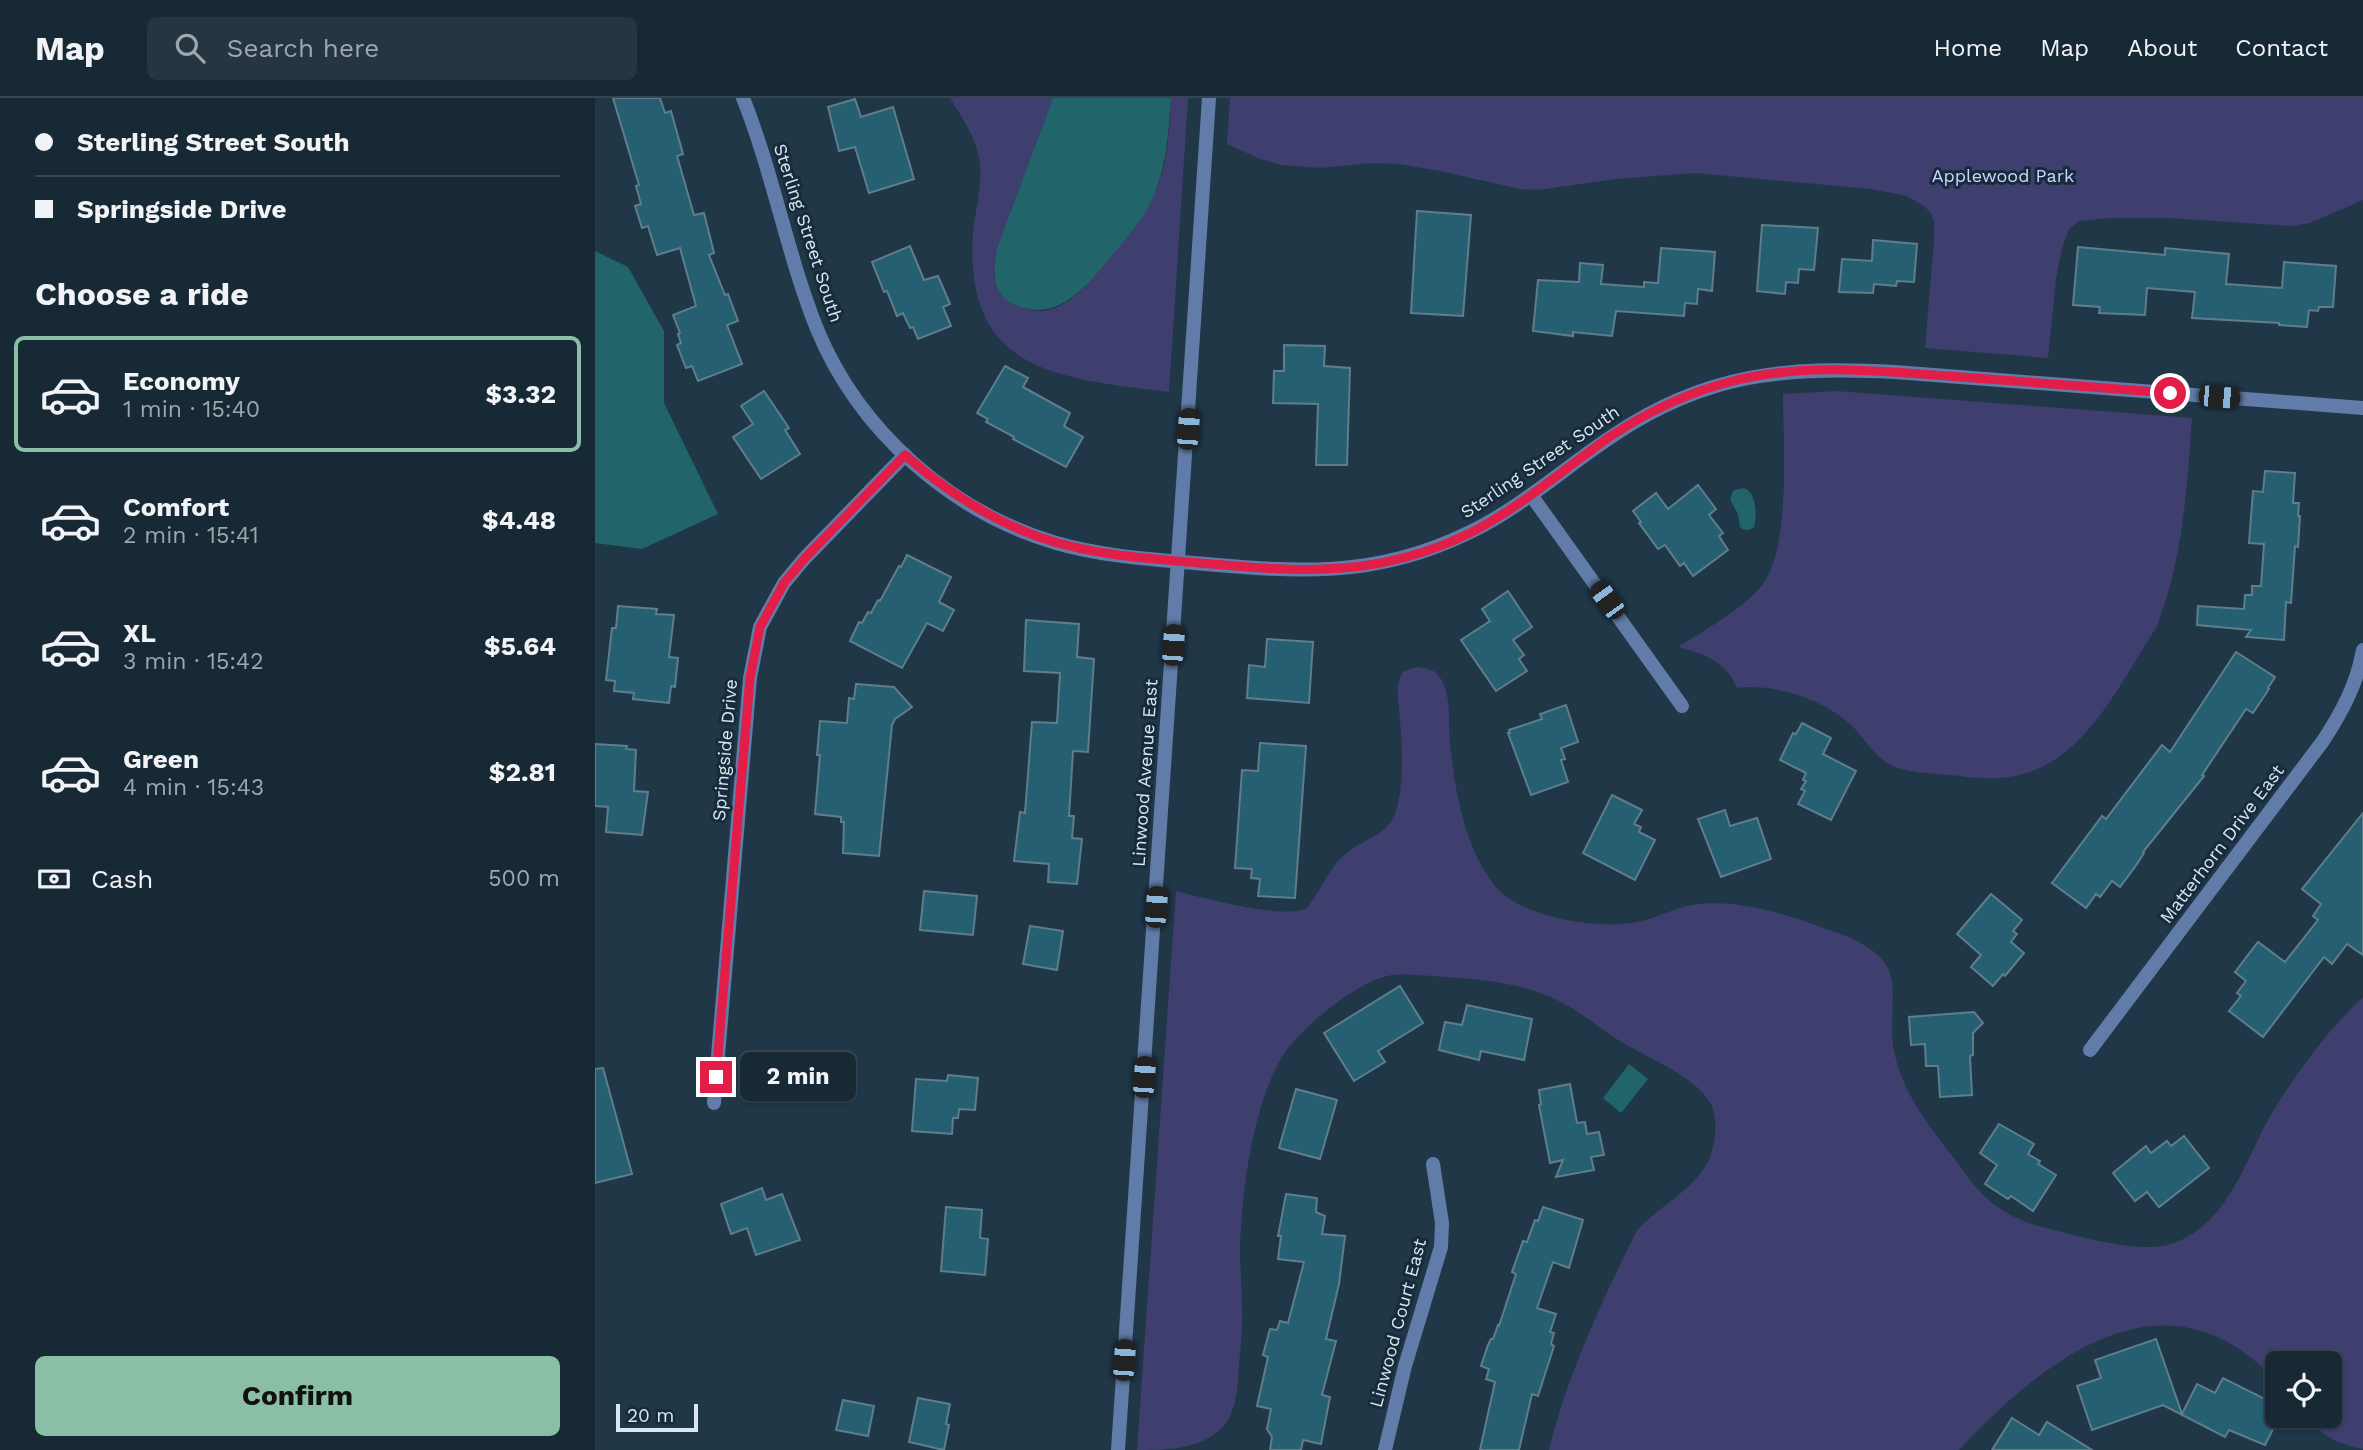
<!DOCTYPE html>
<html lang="en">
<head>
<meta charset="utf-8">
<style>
	body { margin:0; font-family:"Work Sans",sans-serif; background:#253542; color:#f1f3f6; height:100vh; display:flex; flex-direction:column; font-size:26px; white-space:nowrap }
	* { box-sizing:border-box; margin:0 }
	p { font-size:23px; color:#9fa6ad }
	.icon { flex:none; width:38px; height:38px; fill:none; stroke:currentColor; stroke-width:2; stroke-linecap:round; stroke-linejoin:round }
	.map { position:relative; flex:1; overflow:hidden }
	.sheet { display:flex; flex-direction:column; background:#182936; width:595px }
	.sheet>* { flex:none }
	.top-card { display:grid; align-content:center; height:154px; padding:0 35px; background:#182936 }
	.controls { position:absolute; left:1670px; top:1253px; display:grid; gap:14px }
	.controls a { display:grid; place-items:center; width:77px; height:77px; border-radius:10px; background:#182936; box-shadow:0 2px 5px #0004,0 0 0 2px #364551; font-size:35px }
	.scale { position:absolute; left:21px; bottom:18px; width:82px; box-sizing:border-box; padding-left:7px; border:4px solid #d9e7f2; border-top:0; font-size:19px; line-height:24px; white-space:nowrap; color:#d9e7f2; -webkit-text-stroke:5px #162c3d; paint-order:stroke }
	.end { position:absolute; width:32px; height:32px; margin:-16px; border:9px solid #e11d48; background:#fff; box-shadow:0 0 0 4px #fff }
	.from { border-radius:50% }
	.bubble { position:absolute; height:49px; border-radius:10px; background:#182936; box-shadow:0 2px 5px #0004,0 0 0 2px #364551; font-size:23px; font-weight:700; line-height:49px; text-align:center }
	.car { position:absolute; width:21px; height:42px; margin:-21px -10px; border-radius:9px; box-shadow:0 0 5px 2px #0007; background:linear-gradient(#222 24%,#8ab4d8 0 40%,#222 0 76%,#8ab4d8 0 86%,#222 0) }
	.top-card b { display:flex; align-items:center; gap:24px; height:66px; font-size:26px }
	.top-card b+b { border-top:2px solid #364551 }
	.top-card i { width:18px; height:18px; background:#f1f3f6 }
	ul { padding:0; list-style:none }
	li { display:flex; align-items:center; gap:21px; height:116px; margin:0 14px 10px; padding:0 21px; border:4px solid transparent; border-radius:10px }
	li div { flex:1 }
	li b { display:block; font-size:26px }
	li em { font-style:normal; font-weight:700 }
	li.current { border-color:#8abfa5 }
	li>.icon { width:63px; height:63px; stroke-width:1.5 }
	h2 { padding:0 35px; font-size:32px; line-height:84px }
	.pay { display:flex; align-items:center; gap:18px; height:77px; padding:0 35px; font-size:26px }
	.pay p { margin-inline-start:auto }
	.cta { display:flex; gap:14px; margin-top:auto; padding:14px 35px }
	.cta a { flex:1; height:80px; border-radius:10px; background:#8abfa5; color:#111; font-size:28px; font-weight:700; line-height:80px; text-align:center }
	header { display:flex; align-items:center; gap:42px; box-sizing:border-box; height:98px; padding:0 35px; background:#182936; border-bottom:2px solid #364551 }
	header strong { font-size:33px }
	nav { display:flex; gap:38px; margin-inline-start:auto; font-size:24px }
	.search { width:490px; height:63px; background:#253542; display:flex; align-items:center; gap:18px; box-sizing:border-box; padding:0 24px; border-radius:10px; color:#9fa6ad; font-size:26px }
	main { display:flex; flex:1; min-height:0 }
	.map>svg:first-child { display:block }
</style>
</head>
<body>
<header>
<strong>Map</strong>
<div class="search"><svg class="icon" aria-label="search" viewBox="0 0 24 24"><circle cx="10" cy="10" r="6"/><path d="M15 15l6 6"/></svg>Search here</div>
<nav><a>Home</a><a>Map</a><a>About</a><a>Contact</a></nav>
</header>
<main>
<section class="sheet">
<div class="top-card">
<b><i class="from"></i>Sterling Street South</b>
<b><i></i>Springside Drive</b>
</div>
<h2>Choose a ride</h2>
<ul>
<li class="current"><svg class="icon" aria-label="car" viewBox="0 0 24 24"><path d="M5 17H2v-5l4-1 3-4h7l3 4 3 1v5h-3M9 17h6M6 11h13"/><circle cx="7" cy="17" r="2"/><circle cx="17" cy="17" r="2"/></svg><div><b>Economy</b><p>1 min · 15:40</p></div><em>$3.32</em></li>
<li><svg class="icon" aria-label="car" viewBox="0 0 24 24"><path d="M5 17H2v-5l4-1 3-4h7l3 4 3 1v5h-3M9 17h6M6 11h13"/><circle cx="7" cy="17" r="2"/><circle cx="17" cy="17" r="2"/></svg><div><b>Comfort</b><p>2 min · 15:41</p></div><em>$4.48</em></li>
<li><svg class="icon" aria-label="car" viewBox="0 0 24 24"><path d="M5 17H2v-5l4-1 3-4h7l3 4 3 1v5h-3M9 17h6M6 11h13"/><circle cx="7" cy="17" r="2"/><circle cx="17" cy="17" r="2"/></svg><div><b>XL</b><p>3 min · 15:42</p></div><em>$5.64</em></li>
<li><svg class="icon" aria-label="car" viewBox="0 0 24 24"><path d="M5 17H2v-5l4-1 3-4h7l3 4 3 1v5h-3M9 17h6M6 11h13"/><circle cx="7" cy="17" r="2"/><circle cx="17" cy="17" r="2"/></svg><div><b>Green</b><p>4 min · 15:43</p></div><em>$2.81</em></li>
</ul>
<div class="pay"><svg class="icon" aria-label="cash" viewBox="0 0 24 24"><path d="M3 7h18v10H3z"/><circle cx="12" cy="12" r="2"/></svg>Cash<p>500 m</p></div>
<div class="cta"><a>Confirm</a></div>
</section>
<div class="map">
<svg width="1768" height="1352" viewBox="0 0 1768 1352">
	<rect width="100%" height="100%" fill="#203748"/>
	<!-- green -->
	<g fill="#3e3f6e">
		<path d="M 355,0 L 458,0 L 402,150 L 399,179 C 405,187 414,203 423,207 C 469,232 504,172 525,142 C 537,126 558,103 564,85 C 574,57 574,28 576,0 L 593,0 L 574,294 C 465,280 369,276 378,136 C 380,113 387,89 385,67 C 383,42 368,21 355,0 Z"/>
		<path d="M 635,0 L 1768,0 L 1768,102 L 1715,125 L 1696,128 L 1573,120 L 1515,120 L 1484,123 L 1474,131 L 1467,150 L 1461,181 L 1453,260 L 1330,250 L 1339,143 L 1339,123 L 1335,114 L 1329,108 L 1312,98 L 1276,91 L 1100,75 L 1021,81 L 943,92 L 925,91 L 845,73 L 803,66 L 776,65 L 725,70 L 687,67 L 665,61 L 632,46 Z"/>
		<path d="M 1241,293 L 1597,320 C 1592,391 1588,462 1561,530 C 1524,586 1488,670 1413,679 C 1393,682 1374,679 1354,677 C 1334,675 1304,675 1288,662 C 1275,652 1267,637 1255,626 C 1228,601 1178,585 1142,590 C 1131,563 1109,556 1083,549 C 1109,533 1145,512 1165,490 C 1197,453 1188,344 1188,296 Z"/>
		<path d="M 821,569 C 832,570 840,571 846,581 C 857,600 853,624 855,645 C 860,693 869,748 900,788 C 926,820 1004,832 1042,824 C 1061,821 1078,810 1097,807 C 1141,800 1191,816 1231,831 C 1254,839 1285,849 1295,875 C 1301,893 1295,926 1298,947 C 1304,990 1333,1027 1359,1060 C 1371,1076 1381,1092 1396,1104 C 1413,1118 1433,1126 1455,1131 C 1486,1139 1545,1156 1576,1146 C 1635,1127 1650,1059 1679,1012 C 1705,970 1732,933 1768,899 L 1768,1351 C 1741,1345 1729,1339 1711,1318 L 1734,1318 L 1734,1265 L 1682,1265 L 1682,1284 C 1572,1163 1450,1260 1364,1352 L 954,1352 C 972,1277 1007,1203 1041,1134 C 1064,1106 1109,1088 1117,1052 C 1121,1039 1122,1021 1117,1008 C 1106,982 1054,960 1030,946 C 1007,933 988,915 964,903 C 925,883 879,881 837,878 C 822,877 806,875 792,878 C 776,882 760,892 747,901 C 728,914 701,938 689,956 C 658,1004 646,1096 645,1153 C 645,1172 647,1191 647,1210 C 648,1228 646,1247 644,1266 C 643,1287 642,1314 627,1330 C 603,1352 573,1352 542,1352 L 581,793 C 609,800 688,822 712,810 C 727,792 733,769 753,754 C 768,742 791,737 799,718 C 810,692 807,649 805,621 C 804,604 799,589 808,574 Z"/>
	</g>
	<!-- water -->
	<g fill="#216469">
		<path d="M 458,0 L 576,0 C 573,36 572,71 556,104 C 546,123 532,140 518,156 C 493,187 463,227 419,206 C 395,195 399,171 402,150 Z"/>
		<path d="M 0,153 L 33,169 L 69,233 L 69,305 L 123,416 L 47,451 L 0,445 Z"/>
		<path d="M 1149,390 C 1162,395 1162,417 1159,429 C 1155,433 1149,433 1145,429 C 1144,424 1144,417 1141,412 C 1137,404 1132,402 1139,392 Z"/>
		<path d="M 1034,966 L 1053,981 L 1026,1015 L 1008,1000 Z"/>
	</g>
	<!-- building -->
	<g fill="#265f72" stroke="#5d7e8a" stroke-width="2">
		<path d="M 18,0 L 65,0 L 70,15 L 76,13 L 88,56 L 82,58 L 99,117 L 109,115 L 119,155 L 114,157 L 130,197 L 133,196 L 143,223 L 132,227 L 147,266 L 103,283 L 97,268 L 91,270 L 82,247 L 86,245 L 83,236 L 85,235 L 78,217 L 101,208 L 85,150 L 62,157 L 53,128 L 47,130 L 40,108 L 46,106 L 41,88 L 44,87 Z"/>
		<path d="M 260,1 L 266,19 L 298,9 L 319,81 L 274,95 L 260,49 L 244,53 L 233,9 Z"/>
		<path d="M 822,113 L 876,117 L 868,218 L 816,215 Z"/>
		<path d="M 1167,127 L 1223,130 L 1219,172 L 1204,171 L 1203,185 L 1191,184 L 1190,196 L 1162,193 Z"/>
		<path d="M 1278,142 L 1322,146 L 1319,184 L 1302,183 L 1301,188 L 1279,186 L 1278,195 L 1244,194 L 1247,161 L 1277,163 Z"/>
		<path d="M 315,148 L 329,182 L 343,178 L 355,206 L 348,209 L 356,228 L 323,241 L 318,229 L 315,230 L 308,215 L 302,218 L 292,193 L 289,194 L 277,164 Z"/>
		<path d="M 1483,149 L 1570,157 L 1570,150 L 1634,156 L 1631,186 L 1687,190 L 1689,164 L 1741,168 L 1738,209 L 1724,209 L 1723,213 L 1714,212 L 1712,229 L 1684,227 L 1684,225 L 1597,220 L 1600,194 L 1552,190 L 1550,217 L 1504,215 L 1505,209 L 1478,207 Z"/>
		<path d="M 1066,150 L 1120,154 L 1117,193 L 1103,191 L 1102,206 L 1090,205 L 1089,218 L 1021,213 L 1017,238 L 978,234 L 978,238 L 938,233 L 943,182 L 984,184 L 985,165 L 1008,167 L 1006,186 L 1049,189 L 1049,184 L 1063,185 Z"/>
		<path d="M 689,247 L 730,248 L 729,268 L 755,270 L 752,367 L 721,367 L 723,306 L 678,305 L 679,273 L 689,273 Z"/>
		<path d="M 410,268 L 433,280 L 428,289 L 475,315 L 469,328 L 488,339 L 471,369 L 418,341 L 419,339 L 391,324 L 393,321 L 382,315 Z"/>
		<path d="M 169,293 L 194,330 L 190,332 L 205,356 L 166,381 L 138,339 L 158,326 L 146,308 Z"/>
		<path d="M 1670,373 L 1700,375 L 1698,405 L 1704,405 L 1703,418 L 1705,418 L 1703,449 L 1700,448 L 1696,505 L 1691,504 L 1689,542 L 1651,539 L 1656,532 L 1602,527 L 1603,508 L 1649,511 L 1650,497 L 1657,497 L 1657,488 L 1666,488 L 1669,446 L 1654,445 L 1658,393 L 1668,394 Z"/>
		<path d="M 1103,387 L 1121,411 L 1114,417 L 1128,435 L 1124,438 L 1133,452 L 1098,478 L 1089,465 L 1085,468 L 1070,447 L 1063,451 L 1044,425 L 1046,424 L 1038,413 L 1061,395 L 1073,411 Z"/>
		<path d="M 312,457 L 356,479 L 344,504 L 359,512 L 348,533 L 332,525 L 307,570 L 255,543 L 264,524 L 267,525 L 273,514 L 276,515 L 283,502 L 285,503 L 304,468 L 306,469 Z"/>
		<path d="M 913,493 L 937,529 L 918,542 L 929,557 L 924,561 L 932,573 L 901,593 L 866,542 L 895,523 L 887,511 Z"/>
		<path d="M 23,508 L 62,511 L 61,516 L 79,517 L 74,559 L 83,560 L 80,589 L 76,588 L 74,605 L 38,601 L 39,595 L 19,593 L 20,583 L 11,582 L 17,530 L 21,530 Z"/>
		<path d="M 431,522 L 484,526 L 482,559 L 499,561 L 493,654 L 478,653 L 474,718 L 479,718 L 477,740 L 487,741 L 482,786 L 453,784 L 454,766 L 419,763 L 425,714 L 430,715 L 437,624 L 462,625 L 465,575 L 429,573 Z"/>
		<path d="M 672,541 L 718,544 L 714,605 L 652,600 L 654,567 L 670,569 Z"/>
		<path d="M 1641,554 L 1680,579 L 1673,590 L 1674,591 L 1658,615 L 1651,611 L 1607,677 L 1609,678 L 1548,754 L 1549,755 L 1542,766 L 1525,789 L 1517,783 L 1505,799 L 1501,796 L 1491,810 L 1457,785 L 1507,718 L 1511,721 L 1567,647 L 1575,654 Z"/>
		<path d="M 261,586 L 299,589 L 317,609 L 300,621 L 297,627 L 284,758 L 248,755 L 249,724 L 246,724 L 246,719 L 220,716 L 225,657 L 222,657 L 225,623 L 252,625 L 254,600 L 259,601 Z"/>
		<path d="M 971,607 L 983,644 L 966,650 L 970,661 L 966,662 L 973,684 L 936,697 L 913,635 L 915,635 L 914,632 L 947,621 L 945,616 Z"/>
		<path d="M 1207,625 L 1236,640 L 1228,656 L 1261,673 L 1236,722 L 1203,706 L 1210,693 L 1206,691 L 1211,683 L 1208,682 L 1211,675 L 1185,662 L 1198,635 L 1201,636 Z"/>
		<path d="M 665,645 L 711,648 L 700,800 L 663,798 L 665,781 L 656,780 L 657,771 L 640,770 L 647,672 L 663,673 Z"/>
		<path d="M 0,646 L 32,648 L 31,651 L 41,652 L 39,693 L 53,694 L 47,737 L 11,734 L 13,709 L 0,708 Z"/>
		<path d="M 1017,697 L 1047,712 L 1039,726 L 1046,729 L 1044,734 L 1060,742 L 1040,782 L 988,755 Z"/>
		<path d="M 1130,712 L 1135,728 L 1162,720 L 1176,761 L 1126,779 L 1103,721 Z"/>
		<path d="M 1768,715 L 1768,857 L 1752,846 L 1737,866 L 1729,859 L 1668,939 L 1634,913 L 1646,898 L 1642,895 L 1651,883 L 1640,874 L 1663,844 L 1690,864 L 1723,822 L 1718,818 L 1726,806 L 1707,791 Z"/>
		<path d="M 329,793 L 382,798 L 378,837 L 325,832 Z"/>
		<path d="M 1396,796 L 1427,822 L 1418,833 L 1422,836 L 1416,844 L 1429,855 L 1410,878 L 1408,876 L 1398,888 L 1376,869 L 1386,857 L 1362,836 Z"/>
		<path d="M 435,828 L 468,833 L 462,872 L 428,866 Z"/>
		<path d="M 805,888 L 828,925 L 783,953 L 790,964 L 759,983 L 729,935 Z"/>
		<path d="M 872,907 L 937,921 L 929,962 L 886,953 L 884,962 L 844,952 L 850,924 L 867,927 Z"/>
		<path d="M 1379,914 L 1388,925 L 1378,935 L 1378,957 L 1375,958 L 1377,997 L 1345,999 L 1343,968 L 1331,968 L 1330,946 L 1316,947 L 1314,919 Z"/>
		<path d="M 8,970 L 37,1076 L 0,1085 L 0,971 Z"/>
		<path d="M 353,977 L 383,980 L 380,1012 L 364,1011 L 363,1020 L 358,1020 L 357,1036 L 317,1033 L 321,981 L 352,983 Z"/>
		<path d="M 975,986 L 982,1025 L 990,1024 L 992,1036 L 1004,1034 L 1009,1057 L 996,1059 L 999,1072 L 961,1079 L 968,1062 L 955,1065 L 944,1007 L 946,1006 L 944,992 Z"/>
		<path d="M 701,991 L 742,1002 L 725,1061 L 684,1050 Z"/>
		<path d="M 1404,1026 L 1439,1046 L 1433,1056 L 1445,1063 L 1443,1066 L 1461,1077 L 1438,1113 L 1416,1098 L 1413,1101 L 1390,1086 L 1402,1067 L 1385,1055 Z"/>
		<path d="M 1589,1038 L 1614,1070 L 1564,1109 L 1552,1094 L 1540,1103 L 1518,1075 L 1551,1048 L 1556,1055 L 1572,1043 L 1576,1048 Z"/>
		<path d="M 167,1090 L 171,1102 L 187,1096 L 205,1142 L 161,1157 L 152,1130 L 136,1136 L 126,1106 Z"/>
		<path d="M 691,1096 L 722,1100 L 721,1114 L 730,1118 L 727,1136 L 750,1138 L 744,1186 L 731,1241 L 741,1243 L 727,1297 L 735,1299 L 726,1346 L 708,1342 L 706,1352 L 675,1352 L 677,1339 L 672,1331 L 676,1311 L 662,1308 L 673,1259 L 668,1257 L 675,1231 L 682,1232 L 685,1223 L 693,1225 L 709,1164 L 683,1161 L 686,1138 L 683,1138 Z"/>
		<path d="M 351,1109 L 387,1112 L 385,1140 L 393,1141 L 390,1177 L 346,1173 Z"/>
		<path d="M 948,1109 L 988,1122 L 974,1170 L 958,1164 L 942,1210 L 961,1216 L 955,1234 L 959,1235 L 956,1246 L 959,1248 L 943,1298 L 937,1296 L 924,1352 L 885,1352 L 900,1284 L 891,1281 L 894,1271 L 886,1268 L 893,1247 L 896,1241 L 898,1241 L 903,1227 L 904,1228 L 921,1176 L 917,1174 L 928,1143 L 932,1144 L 940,1122 L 943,1123 Z"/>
		<path d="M 1561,1241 L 1587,1316 L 1602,1286 L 1620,1295 L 1628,1280 L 1682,1307 L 1682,1323 L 1670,1347 L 1634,1332 L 1630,1339 L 1568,1307 L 1497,1332 L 1482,1288 L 1506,1280 L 1500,1262 Z"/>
		<path d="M 323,1300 L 355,1306 L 351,1326 L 354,1327 L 349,1352 L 314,1344 Z"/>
		<path d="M 248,1302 L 279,1308 L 273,1338 L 241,1332 Z"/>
		<path d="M 1417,1320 L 1444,1337 L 1452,1324 L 1497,1352 L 1397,1352 Z"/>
	</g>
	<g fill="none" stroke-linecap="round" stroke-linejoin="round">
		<!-- minor -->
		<g stroke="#627ca9" stroke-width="14">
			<path d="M 936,397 L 1087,608"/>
			<path d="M 1495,952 L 1728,643 C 1747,614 1762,586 1768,552"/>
			<path d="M 119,1005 L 155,580 L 165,529 L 189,485 L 209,461 L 310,357"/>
			<path d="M 790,1352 L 810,1268 L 846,1149 L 847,1125 L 838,1066"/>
		</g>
		<!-- tertiary -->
		<g stroke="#627ca9" stroke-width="14">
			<path d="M 148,0 C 178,75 192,156 222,231 C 264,333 356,414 461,445 C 506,458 554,461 599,465 C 700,474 779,481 873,435 C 926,410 970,369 1019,337 C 1111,275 1192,268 1300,274 L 1768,310"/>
			<path d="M 523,1352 L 614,0"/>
		</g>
	</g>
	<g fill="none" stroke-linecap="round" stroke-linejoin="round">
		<!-- route -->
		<path stroke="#e11d48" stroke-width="9" d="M 121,979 L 155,580 L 165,529 L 189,485 L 209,461 L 310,357 C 351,393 395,422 447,440 C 494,456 545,460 593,464 C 698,473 779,483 877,434 C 927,408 970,370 1016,338 C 1054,313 1094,294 1138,283 C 1209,265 1281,273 1353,278 C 1427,284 1501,289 1575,295"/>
	</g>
	<g text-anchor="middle" stroke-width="6" stroke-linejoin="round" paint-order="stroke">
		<!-- park labels -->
		<g font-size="18" fill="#d1d4fd" stroke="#162c3d">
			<text x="1408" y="84">Applewood Park</text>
		</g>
		<!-- street labels -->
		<g font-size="18" fill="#d9e7f2" stroke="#162c3d">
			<text transform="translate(213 135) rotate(72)" y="6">Sterling Street South</text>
			<text transform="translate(945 364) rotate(-34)" y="6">Sterling Street South</text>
			<text transform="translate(130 652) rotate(-85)" y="6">Springside Drive</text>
			<text transform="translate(550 675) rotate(-86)" y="6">Linwood Avenue East</text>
			<text transform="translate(1627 746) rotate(-53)" y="6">Matterhorn Drive East</text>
			<text transform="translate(803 1225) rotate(-75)" y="6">Linwood Court East</text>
		</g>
	</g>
</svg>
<div class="controls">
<a><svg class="icon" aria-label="locate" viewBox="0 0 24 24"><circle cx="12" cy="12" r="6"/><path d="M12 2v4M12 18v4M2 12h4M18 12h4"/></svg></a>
</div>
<div class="scale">20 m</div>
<i class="end from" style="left:1575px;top:295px"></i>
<i class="end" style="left:121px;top:979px"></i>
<div class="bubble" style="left:145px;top:954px;width:116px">2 min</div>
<i class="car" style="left:1624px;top:299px;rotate:95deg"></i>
<i class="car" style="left:593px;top:331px;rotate:4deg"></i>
<i class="car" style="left:1012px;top:502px;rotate:324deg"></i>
<i class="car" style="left:578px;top:547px;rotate:4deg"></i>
<i class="car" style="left:561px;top:809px;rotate:4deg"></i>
<i class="car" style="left:549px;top:979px;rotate:4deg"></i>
<i class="car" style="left:529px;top:1262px;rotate:4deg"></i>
</div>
</main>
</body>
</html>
